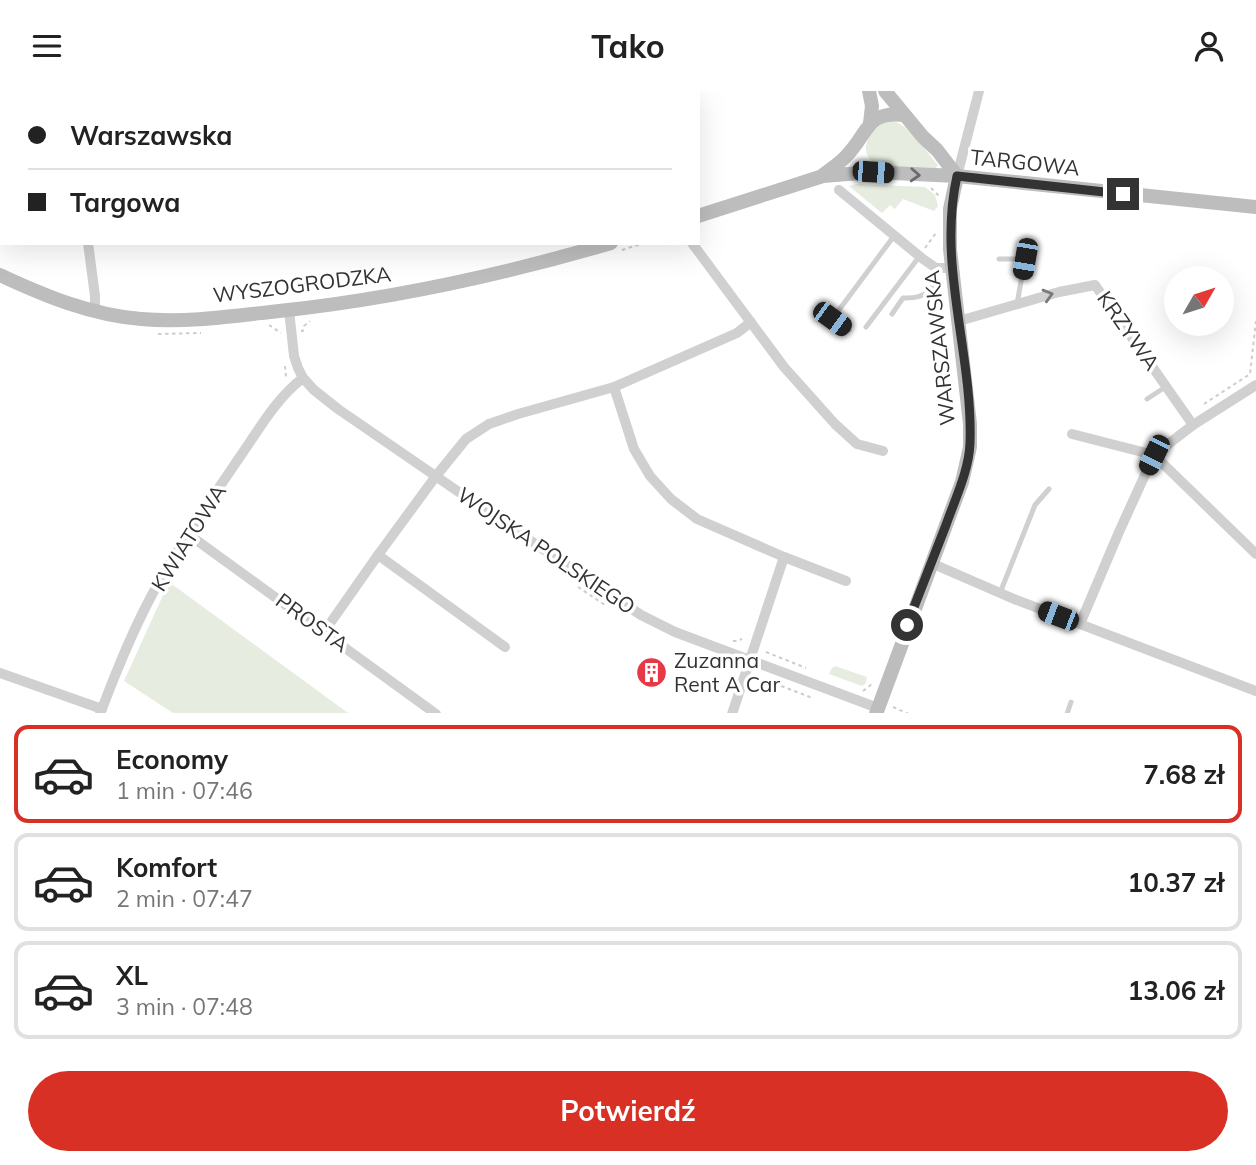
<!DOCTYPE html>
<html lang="pl">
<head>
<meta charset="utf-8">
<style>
	body { margin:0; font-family:Mulish,sans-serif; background:#f6f6f6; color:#222; height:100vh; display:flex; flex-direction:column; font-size:26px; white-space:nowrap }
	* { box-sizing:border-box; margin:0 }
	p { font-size:23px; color:#767676 }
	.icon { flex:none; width:38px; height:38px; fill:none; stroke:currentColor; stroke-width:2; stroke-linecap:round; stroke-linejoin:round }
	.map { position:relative; height:622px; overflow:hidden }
	.sheet { display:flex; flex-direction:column; background:#fff; flex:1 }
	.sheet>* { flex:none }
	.guide { position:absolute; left:0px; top:0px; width:700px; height:154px; box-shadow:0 7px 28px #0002; display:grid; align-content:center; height:154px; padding:0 28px; background:#fff }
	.needle { width:46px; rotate:51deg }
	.buttons { position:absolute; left:1164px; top:175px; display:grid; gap:14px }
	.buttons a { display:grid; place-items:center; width:70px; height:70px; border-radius:50%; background:#fff; box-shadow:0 7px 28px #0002; font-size:35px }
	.end { position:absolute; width:32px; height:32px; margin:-16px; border:9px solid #333; background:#fff; box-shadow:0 0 0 4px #fff }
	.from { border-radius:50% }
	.car { position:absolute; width:21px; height:42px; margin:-21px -10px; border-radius:9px; box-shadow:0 0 5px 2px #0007; background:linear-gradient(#222 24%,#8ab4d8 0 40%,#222 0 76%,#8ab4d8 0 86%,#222 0) }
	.guide b { display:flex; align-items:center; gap:24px; height:66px; font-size:26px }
	.guide b+b { border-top:2px solid #e0e0e0 }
	.guide i { width:18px; height:18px; background:#222 }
	ul { padding:12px 0 0; list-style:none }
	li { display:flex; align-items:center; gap:21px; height:98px; margin:0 14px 10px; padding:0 14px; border:4px solid #e0e0e0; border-radius:14px }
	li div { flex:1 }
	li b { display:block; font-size:26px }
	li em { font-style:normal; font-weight:700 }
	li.selected { border-color:#d93025 }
	li>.icon { width:63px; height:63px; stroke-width:1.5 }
	.primary-button { display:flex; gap:14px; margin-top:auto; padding:14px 28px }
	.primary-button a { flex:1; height:80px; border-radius:42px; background:#d93025; color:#fff; font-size:28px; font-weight:700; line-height:80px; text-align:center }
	header { display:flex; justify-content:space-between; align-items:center; height:91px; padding:0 28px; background:#fff; font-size:32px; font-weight:700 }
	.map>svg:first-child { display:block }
</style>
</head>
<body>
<header><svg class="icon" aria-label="menu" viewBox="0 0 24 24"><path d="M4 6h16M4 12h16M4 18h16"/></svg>Tako<svg class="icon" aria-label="person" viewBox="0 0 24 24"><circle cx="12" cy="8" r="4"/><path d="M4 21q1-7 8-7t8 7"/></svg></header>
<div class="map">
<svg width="1256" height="623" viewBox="0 0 1256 623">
	<rect width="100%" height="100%" fill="#fff"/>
	<!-- green -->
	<g fill="#e6ecdf">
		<path d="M 23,0 L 301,0 L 293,2 L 24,2 Z"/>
		<path d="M 890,29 C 911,34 924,58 938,74 L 936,77 L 876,74 C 855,59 871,36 890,29 Z"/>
		<path d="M 856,93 L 925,96 L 935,104 L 938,115 L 934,120 L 903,108 L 895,118 L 890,114 L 882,122 L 849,95 Z"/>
		<path d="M 169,491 L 348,622 L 173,622 L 124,590 Z"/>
		<path d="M 835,575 L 867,586 L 866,592 L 862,595 L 829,583 L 832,577 Z"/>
	</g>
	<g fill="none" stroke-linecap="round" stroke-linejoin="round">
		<!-- path -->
		<g stroke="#cdcdcd" stroke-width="2" stroke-dasharray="3.5 3.5" stroke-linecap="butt">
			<path d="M 46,0 L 47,2"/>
			<path d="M 68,2 L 69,0"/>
			<path d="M 696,2 L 701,0"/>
			<path d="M 931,97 L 939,105"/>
			<path d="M 925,157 L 936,142"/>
			<path d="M 622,159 L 644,152"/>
			<path d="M 269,234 L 281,242"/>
			<path d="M 301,240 L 303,240 L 304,235 L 310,230"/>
			<path d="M 158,243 L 201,242"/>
			<path d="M 285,275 L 286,286"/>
			<path d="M 1204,313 L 1250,283 L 1256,230"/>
			<path d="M 578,496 L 605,514"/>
			<path d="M 733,550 L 736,550 L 742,548"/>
			<path d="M 766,561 L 806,577"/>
			<path d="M 755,585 L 810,606 L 812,605"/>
			<path d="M 863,600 L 872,593"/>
			<path d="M 893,616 L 909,623"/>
		</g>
		<!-- lane -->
		<g stroke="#d0d0d0" stroke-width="5">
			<path d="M 999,168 L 1025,168 L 1017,213"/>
			<path d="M 892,223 L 903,207 C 924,208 938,199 936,177"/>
			<path d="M 866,236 L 919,166"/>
			<path d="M 849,239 L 833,227 L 894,145"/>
			<path d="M 1147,308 L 1167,295"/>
			<path d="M 1000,502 L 1035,414 L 1049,398"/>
			<path d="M 1067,623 L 1071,611"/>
		</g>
		<!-- street -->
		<g stroke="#d0d0d0" stroke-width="10">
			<path d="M 648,2 L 659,0"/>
			<path d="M 957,85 L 979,0"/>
			<path d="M 0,88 L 2,89"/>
			<path d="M 839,99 L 923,168 L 936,177 L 952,177"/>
			<path d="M 88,152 L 95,205 L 95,221"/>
			<path d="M 692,152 L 784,276 L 835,333 L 857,353 L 883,360"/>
			<path d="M 289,219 L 294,265 L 298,277 L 303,287 L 314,299 L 338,318 L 488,421 L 641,524 L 675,541 L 878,617"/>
			<path d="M 959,230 L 1059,201 L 1095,194 L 1193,334"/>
			<path d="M 614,296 L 634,358 L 650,385 L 671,408 L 697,428 L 784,466 L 846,490"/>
			<path d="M 1072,343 L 1154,364 L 1256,463"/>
			<path d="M 188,443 L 436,623"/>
			<path d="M 378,464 L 505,556"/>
			<path d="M 931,472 L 1014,508 L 1256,600"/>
			<path d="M 1080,533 L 1119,441 L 1154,364 L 1193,334 L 1256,294"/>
			<path d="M 324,541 L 378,464 L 436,385 L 466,348 L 489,333 L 518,323 L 614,296 L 737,242 L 751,231"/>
			<path d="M 0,582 L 102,618"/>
			<path d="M 100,623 C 117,578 135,533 159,491 C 182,449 210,410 237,370 C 257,342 275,308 303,287"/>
			<path d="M 732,623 L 784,466"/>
		</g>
		<!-- secondary -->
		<g stroke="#bdbdbd" stroke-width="14">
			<path d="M 869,0 L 872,15 L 870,32"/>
			<path d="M 885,0 L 923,46 L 937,59 L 957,85"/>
			<path d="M 823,84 C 832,77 842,71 849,62 C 869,40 867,20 904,24"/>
			<path d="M 698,125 L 823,85 L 872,81 L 957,85 L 1256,116"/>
			<path d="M 0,184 C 45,205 91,224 141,228 C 187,232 233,225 279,220 C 391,208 502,184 611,152"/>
			<path d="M 876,623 L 962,391 L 970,356 L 970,333 L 950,158 L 950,118 L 957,85"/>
		</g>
	</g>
	<!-- one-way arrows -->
	<defs><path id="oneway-chevron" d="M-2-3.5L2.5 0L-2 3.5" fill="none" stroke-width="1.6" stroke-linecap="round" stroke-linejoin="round" transform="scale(1.75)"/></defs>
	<use stroke="#6a6a6a" href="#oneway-chevron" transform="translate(915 84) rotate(3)"/>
	<use stroke="#7a7a7a" href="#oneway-chevron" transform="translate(1048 204) rotate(-16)"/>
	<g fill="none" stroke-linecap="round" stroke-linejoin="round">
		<!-- route -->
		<path stroke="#333" stroke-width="9" d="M 907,534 C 920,501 933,467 946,434 C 955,408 969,380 970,352 C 973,262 937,175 957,85 L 1123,103"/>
	</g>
	<!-- icons -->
	<defs>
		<symbol id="building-disc" viewBox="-11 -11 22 22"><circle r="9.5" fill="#e63946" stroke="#fff"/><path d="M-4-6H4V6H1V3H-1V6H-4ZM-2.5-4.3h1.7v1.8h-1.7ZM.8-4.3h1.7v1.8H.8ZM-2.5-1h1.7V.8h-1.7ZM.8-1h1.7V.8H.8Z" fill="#fff"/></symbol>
	</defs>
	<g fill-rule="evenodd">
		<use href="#building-disc" x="634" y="564" width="35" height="35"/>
	</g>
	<g text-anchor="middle" stroke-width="7" stroke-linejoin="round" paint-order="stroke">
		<!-- street labels -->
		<g font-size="21" fill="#333" stroke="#fff">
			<text transform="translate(1025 72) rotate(6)" y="7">TARGOWA</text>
			<text transform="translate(302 194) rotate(-7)" y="7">WYSZOGRODZKA</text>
			<text transform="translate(1128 240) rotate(55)" y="7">KRZYWA</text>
			<text transform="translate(940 257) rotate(-96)" y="7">WARSZAWSKA</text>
			<text transform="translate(189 447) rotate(-58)" y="7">KWIATOWA</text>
			<text transform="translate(546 460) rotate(34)" y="7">WOJSKA POLSKIEGO</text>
			<text transform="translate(312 532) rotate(36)" y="7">PROSTA</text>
		</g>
		<!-- poi labels -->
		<g font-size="21" fill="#333" stroke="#fff" text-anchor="start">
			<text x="674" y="577">Zuzanna<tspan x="674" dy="24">Rent A Car</tspan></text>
		</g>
	</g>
</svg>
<div class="buttons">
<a><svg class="needle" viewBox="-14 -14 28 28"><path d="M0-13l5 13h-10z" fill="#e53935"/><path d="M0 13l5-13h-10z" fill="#767676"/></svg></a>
</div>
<i class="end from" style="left:907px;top:534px"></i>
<i class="end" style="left:1123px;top:103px"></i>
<i class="car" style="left:873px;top:81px;rotate:94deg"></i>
<i class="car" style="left:1025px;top:168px;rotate:190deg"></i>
<i class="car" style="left:832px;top:228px;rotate:126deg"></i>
<i class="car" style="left:1154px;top:364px;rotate:206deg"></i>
<i class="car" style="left:1058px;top:525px;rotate:291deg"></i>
<div class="guide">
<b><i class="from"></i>Warszawska</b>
<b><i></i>Targowa</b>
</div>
</div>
<section class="sheet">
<ul>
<li class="selected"><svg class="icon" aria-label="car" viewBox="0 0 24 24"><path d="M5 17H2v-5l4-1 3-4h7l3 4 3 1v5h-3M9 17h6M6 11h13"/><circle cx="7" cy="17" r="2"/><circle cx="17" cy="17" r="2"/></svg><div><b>Economy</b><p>1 min · 07:46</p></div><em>7.68 zł</em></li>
<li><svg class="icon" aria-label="car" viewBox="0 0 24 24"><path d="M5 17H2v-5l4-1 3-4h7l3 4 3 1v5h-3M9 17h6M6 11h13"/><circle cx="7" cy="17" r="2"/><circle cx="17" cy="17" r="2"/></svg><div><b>Komfort</b><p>2 min · 07:47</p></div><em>10.37 zł</em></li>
<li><svg class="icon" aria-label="car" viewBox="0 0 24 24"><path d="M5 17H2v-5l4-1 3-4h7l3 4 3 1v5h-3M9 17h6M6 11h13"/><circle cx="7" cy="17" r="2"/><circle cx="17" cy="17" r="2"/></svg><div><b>XL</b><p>3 min · 07:48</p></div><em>13.06 zł</em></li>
</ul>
<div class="primary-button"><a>Potwierdź</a></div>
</section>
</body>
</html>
